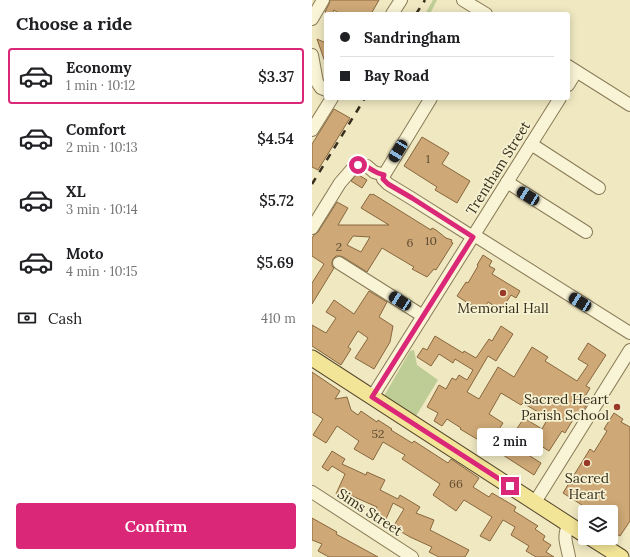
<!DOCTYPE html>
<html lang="en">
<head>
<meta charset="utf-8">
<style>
	body { margin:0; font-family:Lora,serif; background:#f6f6f6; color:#202124; height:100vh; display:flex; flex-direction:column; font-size:15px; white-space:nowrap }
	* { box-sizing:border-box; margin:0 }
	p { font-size:13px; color:#757577 }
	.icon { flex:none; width:22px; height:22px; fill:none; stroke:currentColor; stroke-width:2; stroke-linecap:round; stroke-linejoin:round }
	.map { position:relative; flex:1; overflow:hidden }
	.side { display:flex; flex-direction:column; background:#fff; width:312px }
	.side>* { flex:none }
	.top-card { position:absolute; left:12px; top:12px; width:246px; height:88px; border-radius:4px; box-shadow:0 2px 10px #0003; display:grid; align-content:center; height:88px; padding:0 16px; background:#fff }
	.fabs { position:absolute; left:266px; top:505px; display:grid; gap:8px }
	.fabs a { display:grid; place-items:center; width:40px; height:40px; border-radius:4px; background:#fff; box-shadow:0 2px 10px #0003; font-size:20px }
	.end { position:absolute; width:18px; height:18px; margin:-9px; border:5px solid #db2777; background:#fff; box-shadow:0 0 0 2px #fff }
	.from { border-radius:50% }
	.bubble { position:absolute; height:28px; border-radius:4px; background:#fff; box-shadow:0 2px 10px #0003; font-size:13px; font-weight:600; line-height:28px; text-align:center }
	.car { position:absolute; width:12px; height:24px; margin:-12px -6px; border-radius:5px; box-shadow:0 0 3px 1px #0007; background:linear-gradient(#222 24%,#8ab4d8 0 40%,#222 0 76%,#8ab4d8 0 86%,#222 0) }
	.top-card b { display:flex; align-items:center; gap:14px; height:38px; font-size:15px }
	.top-card b+b { border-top:1px solid #e0e0e0 }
	.top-card i { width:10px; height:10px; background:#202124 }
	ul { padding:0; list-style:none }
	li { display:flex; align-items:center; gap:12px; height:56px; margin:0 8px 6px; padding:0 8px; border:2px solid transparent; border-radius:4px }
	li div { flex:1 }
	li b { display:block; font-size:15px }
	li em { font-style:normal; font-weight:600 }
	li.selected { border-color:#db2777 }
	li>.icon { width:36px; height:36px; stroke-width:1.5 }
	h2 { padding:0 16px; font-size:18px; line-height:48px }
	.pay { display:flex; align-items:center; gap:10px; height:44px; padding:0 16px; font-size:15px }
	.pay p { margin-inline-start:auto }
	.cta { display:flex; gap:8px; margin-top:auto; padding:8px 16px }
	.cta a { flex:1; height:46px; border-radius:4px; background:#db2777; color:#fff; font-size:16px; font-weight:600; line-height:46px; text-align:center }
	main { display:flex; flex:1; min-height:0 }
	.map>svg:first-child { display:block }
</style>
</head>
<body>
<main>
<section class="side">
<h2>Choose a ride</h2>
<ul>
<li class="selected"><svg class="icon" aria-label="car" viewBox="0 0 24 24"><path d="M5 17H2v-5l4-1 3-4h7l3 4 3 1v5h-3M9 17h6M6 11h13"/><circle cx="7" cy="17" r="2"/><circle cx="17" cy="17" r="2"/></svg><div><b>Economy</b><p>1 min · 10:12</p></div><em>$3.37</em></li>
<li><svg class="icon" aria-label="car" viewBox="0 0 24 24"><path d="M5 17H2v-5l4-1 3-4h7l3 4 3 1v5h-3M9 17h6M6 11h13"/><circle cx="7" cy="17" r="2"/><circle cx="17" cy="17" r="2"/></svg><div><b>Comfort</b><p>2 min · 10:13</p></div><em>$4.54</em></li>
<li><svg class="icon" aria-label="car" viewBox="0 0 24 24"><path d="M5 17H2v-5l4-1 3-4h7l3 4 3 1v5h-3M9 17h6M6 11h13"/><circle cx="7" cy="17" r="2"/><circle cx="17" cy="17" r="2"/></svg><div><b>XL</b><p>3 min · 10:14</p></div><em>$5.72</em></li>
<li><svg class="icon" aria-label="car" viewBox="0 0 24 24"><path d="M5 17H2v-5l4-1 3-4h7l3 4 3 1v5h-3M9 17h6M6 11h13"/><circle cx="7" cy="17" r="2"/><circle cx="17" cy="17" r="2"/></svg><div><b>Moto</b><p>4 min · 10:15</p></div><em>$5.69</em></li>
</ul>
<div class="pay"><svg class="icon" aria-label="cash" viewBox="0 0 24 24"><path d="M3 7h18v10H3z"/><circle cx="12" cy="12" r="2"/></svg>Cash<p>410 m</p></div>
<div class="cta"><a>Confirm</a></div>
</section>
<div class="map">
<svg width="318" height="557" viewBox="0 0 318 557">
	<rect width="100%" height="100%" fill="#efe8c1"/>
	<!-- green -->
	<g fill="#becd95">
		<path d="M 121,0 L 125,0 L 118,14 L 113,14 Z"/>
		<path d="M 102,350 L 105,365 L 126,380 L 104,416 L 72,396 L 98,351 Z"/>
	</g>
	<!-- building -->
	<g fill="#cea876" stroke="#88673e" fill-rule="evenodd">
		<path d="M 18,0 L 67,0 L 59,14 L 28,14 L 22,10 L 20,14 L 15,14 L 13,12 L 17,4 Z"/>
		<path d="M 5,39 L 14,43 L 14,62 L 13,62 Z"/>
		<path d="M 22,109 L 38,118 L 6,170 L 0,167 L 0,144 Z"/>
		<path d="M 110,137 L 137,153 L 130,164 L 158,181 L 145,203 L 123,190 L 125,187 L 92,166 Z"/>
		<path d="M 45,174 L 55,180 L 50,188 L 39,181 Z"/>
		<path d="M 58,194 L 60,195 L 61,194 L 119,230 L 120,228 L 124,230 L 134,238 L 140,240 L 139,242 L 141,243 L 124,270 L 122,269 L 115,277 L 100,269 L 102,267 L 70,248 L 55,272 L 31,257 L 28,256 L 24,256 L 21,259 L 20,262 L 20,266 L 22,268 L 0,304 L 0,283 L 12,264 L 0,256 L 0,238 L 2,235 L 6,232 L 25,202 L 36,208 L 26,225 L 77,225 L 49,208 ZM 41,236 L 58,237 L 49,252 L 35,245 Z"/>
		<path d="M 171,255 L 180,261 L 177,266 L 183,269 L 180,274 L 208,291 L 204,298 L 199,295 L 189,310 L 176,302 L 170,312 L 145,296 L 154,282 L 156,283 L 166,266 L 165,265 Z"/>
		<path d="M 57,291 L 75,302 L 67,317 L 81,326 L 78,342 L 62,369 L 43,358 L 56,338 L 46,331 L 36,347 L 39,349 L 29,365 L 0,346 L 0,325 L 14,333 L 24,318 L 14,312 L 22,300 L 42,314 Z"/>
		<path d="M 189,326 L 201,334 L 184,361 L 176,356 L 155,392 L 167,399 L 186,367 L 202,377 L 220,347 L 236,357 L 233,361 L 265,381 L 276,365 L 266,359 L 276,343 L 294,355 L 274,386 L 278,388 L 271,400 L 276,403 L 268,415 L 265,413 L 253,433 L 250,431 L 237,451 L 204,430 L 212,418 L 230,429 L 236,418 L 211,403 L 209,405 L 189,393 L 177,414 L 191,423 L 184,434 L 188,436 L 188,437 L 229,463 L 222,475 L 180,448 L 148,429 L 149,428 L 135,419 L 130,426 L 122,421 L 126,413 L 115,407 L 127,385 L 134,389 L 140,378 L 144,380 L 147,375 L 155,380 L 161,370 L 143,359 L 141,363 L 127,354 L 119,366 L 105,357 L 111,348 L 115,350 L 123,336 L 151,353 L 152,351 L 164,358 L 177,339 L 180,341 Z"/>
		<path d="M 0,372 L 28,391 L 23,399 L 35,397 L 39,410 L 46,415 L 49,411 L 65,422 L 66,420 L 80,429 L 79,430 L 100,443 L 102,441 L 136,463 L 139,459 L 167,478 L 161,487 L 177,497 L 180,493 L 204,507 L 202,511 L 226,526 L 223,529 L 233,536 L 231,540 L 239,545 L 234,552 L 242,557 L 224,557 L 214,551 L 217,546 L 199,535 L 203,527 L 191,520 L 178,541 L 168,536 L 180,517 L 152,500 L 144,511 L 121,495 L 128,484 L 90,459 L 93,455 L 71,442 L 61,460 L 42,449 L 47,441 L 25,426 L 14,443 L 1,435 L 11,419 L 0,412 Z"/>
		<path d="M 302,413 L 311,419 L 309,422 L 318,427 L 318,521 L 308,536 L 299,531 L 299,512 L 273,512 L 267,509 L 270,505 L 251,493 L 278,449 L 282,452 L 295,431 L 292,429 Z"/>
		<path d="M 20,451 L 33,459 L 30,464 L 54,475 L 55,472 L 73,480 L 68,490 L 86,499 L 88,495 L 108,507 L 104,513 L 122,520 L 118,530 L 157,550 L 153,557 L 127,557 L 117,552 L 120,547 L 98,537 L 81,527 L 92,509 L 81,503 L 74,519 L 62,514 L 65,507 L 40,496 L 38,500 L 24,494 L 33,474 L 20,466 L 16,471 L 10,467 Z"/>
		<path d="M 0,518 L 25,532 L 24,534 L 66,557 L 17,557 L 6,551 L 10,544 L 0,540 Z"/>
	</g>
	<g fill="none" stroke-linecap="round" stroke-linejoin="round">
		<defs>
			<g id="minor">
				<path d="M 151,0 L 174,14"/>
				<path d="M 80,14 L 89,0"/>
				<path d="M 0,19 L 11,0"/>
				<path d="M 0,55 L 5,82 L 9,88 L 14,90"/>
				<path d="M 256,66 L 318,105"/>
				<path d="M 256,85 L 264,72"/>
				<path d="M 0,130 L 20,98"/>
				<path d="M 219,144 L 287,188"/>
				<path d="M 72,175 L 71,179 L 76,184 L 99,198 L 161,237"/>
				<path d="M 72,175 L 119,98"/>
				<path d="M 195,182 L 274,232"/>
				<path d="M 0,228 L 28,183 L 41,168 L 46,165 L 50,165 L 55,166 L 62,172 L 72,175"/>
				<path d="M 162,235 L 318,333"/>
				<path d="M 27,263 L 111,316"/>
				<path d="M 60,397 L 248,98"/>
				<path d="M 0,492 L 100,557"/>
				<path d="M 223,502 L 318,350"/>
				<path d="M 257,524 C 250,537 255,544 257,557"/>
			</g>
			<g id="major">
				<path d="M 0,358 L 273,535"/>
				<path d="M 279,538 L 309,557"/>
			</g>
		</defs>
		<!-- minor casing -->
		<use href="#minor" stroke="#897a58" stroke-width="14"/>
		<!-- major casing -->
		<use href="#major" stroke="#56472d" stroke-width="17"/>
		<!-- minor -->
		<use href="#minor" stroke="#f9f4d5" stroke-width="12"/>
		<!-- major -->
		<use href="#major" stroke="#f3e598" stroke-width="15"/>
		<!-- rail -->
		<g stroke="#382e1d" stroke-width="2.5" stroke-dasharray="7 7" stroke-linecap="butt">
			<path d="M 104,14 L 113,0"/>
			<path d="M 0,184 L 53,98"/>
		</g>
	</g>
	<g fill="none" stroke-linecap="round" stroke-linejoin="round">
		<!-- route -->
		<path stroke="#db2777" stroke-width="5" d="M 46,165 C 53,164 56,168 62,171 C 65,173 68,174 72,175 L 71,179 L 76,184 L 100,198 L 161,237 L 60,397 L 198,486"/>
	</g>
	<!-- markers -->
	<g fill="#993827" stroke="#f6f1d1" stroke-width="1.5">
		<circle cx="191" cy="293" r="4"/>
		<circle cx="305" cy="407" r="4"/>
		<circle cx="275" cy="463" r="4"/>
	</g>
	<g text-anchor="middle" stroke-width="3.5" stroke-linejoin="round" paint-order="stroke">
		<!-- number labels -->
		<g font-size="12" fill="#5e4c33">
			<text x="116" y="163">1</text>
			<text x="119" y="245">10</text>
			<text x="98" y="247">6</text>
			<text x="27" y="251">2</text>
			<text x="66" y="438">52</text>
			<text x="144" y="488">66</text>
		</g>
		<!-- street labels -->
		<g font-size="14" fill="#382e1d" stroke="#f6f1d1">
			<text transform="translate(186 168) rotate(-58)" y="5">Trentham Street</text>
			<text transform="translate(58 512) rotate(33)" y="5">Sims Street</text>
		</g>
		<!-- poi labels -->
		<g font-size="14" fill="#382e1d" stroke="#f6f1d1">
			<text x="191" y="313">Memorial Hall</text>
			<text x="297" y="404" text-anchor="end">Sacred Heart<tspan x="297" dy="16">Parish School</tspan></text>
			<text x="275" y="483">Sacred<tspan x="275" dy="16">Heart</tspan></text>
		</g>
	</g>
</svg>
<div class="fabs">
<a><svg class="icon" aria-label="layers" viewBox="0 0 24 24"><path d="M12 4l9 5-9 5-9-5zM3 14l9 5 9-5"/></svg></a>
</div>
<i class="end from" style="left:46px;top:165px"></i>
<i class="end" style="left:198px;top:486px"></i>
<div class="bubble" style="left:165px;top:428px;width:66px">2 min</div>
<i class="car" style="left:86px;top:151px;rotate:211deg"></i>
<i class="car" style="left:216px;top:196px;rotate:302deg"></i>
<i class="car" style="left:88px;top:301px;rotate:303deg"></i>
<i class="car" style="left:268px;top:302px;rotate:302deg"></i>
<div class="top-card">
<b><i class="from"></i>Sandringham</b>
<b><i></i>Bay Road</b>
</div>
</div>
</main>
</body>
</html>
